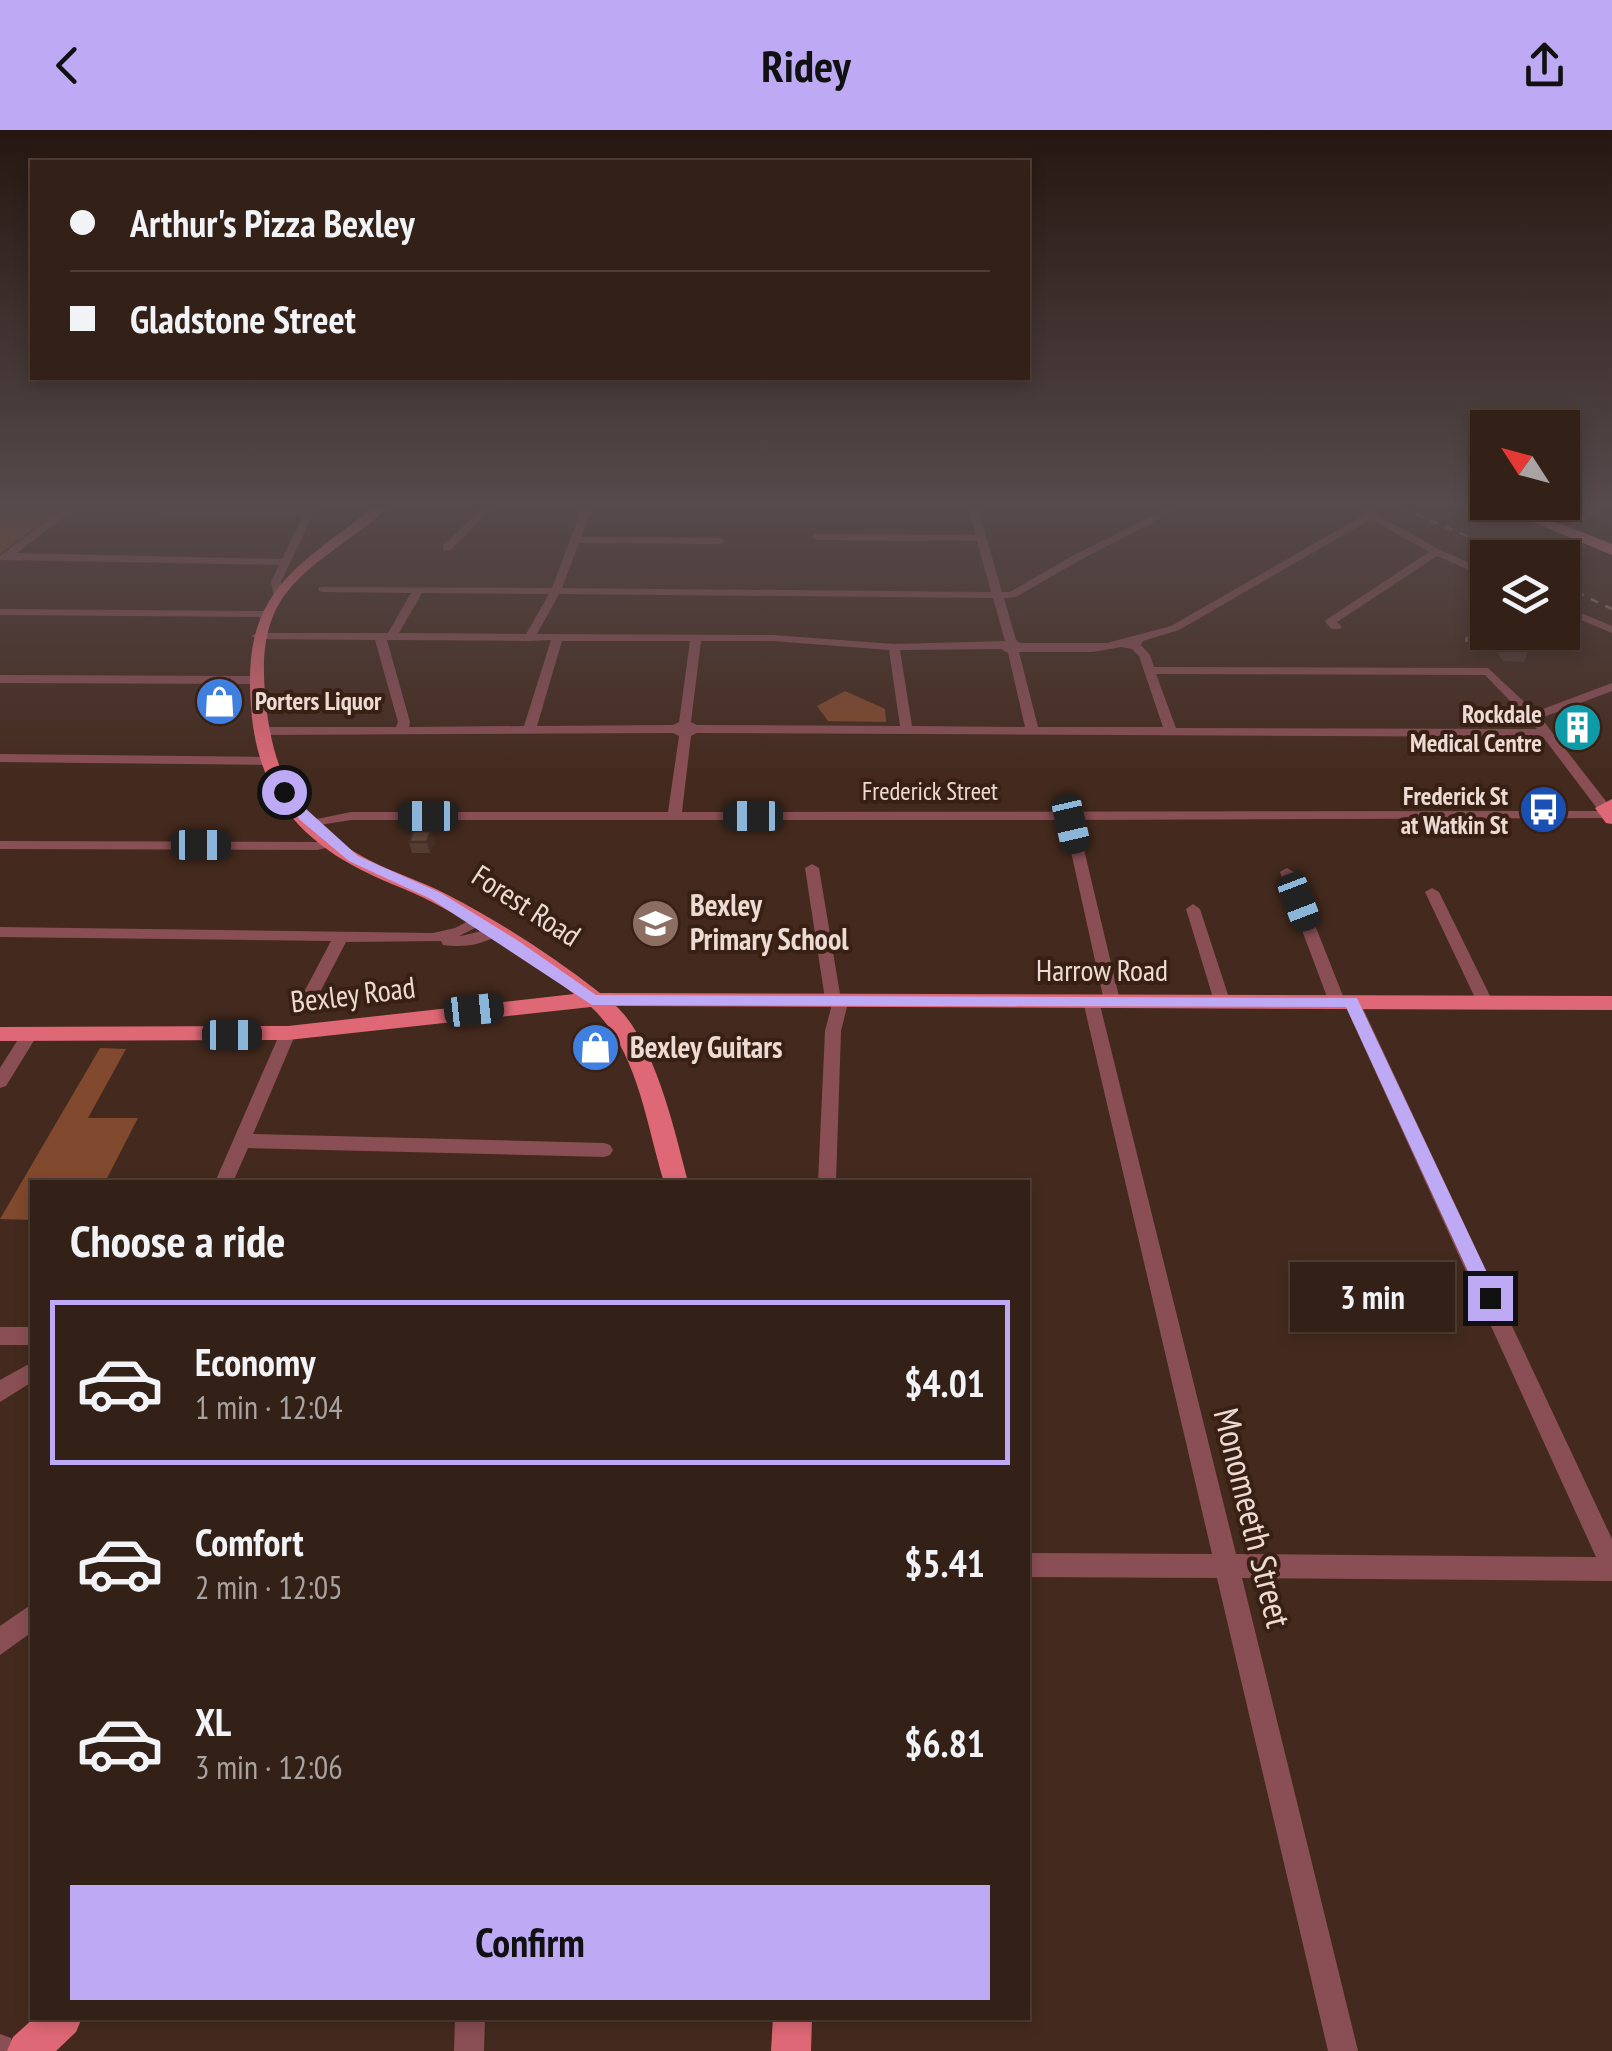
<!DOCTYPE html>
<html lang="en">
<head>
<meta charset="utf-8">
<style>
	body { margin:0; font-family:"PT Sans Narrow",sans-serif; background:#3b281f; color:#f1f3f6; height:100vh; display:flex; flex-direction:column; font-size:38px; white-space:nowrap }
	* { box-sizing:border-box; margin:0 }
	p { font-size:32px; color:#a9a3a1 }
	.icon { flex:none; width:55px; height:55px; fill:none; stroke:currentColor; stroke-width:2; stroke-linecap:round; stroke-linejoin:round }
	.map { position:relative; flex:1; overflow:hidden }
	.side { position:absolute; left:30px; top:1050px; width:1000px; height:840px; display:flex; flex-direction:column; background:#332016; border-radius:0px; box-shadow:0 5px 15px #0003,0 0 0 2px #4e3e35 }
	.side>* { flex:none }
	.top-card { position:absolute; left:30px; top:30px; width:1000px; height:220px; border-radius:0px; box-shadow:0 5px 15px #0003,0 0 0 2px #4e3e35; display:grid; align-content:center; height:220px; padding:0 40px; background:#332016 }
	.needle { width:65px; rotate:306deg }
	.tools { position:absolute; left:1470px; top:280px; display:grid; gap:20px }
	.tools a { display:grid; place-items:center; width:110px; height:110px; border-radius:0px; background:#332016; box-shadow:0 5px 15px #0003,0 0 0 2px #4e3e35; font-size:50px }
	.end { position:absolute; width:45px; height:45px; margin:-22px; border:12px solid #bea9f5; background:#111; box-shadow:0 0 0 5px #111 }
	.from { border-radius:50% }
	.bubble { position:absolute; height:70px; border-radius:0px; background:#332016; box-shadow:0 5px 15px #0003,0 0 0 2px #4e3e35; font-size:32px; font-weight:700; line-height:70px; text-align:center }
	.car { position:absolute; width:30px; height:60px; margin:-30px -15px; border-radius:12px; box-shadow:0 0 8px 2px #0007; background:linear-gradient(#222 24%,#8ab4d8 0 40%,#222 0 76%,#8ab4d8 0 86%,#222 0) }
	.top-card b { display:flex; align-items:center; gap:35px; height:95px; font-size:38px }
	.top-card b+b { border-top:2px solid #4e3e35 }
	.top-card i { width:25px; height:25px; background:#f1f3f6 }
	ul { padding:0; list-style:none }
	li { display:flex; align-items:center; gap:30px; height:165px; margin:0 20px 15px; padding:0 20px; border:5px solid transparent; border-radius:0px }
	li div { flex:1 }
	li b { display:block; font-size:38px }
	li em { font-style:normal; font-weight:700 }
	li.on { border-color:#bea9f5 }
	li>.icon { width:90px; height:90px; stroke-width:1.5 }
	h2 { padding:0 40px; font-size:45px; line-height:120px }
	.button { display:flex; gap:20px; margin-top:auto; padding:20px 40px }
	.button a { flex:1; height:115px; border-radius:0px; background:#bea9f5; color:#111; font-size:40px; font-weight:700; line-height:115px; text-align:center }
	header { display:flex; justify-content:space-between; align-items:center; height:130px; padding:0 40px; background:#bea9f5; color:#111; font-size:45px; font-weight:700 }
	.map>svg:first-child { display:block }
</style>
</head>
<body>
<header><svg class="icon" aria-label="back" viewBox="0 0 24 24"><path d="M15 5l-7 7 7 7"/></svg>Ridey<svg class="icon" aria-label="share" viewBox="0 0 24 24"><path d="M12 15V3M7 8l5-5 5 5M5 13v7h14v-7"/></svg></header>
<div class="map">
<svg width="1612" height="1921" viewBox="0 0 1612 1921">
	<rect width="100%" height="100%" fill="#442a1e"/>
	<!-- green -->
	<g fill="#81492d">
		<path d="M 0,378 L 61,378 L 0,424 Z"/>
		<path d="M 845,561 L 885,579 L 886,592 L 828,591 L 817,576 Z"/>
		<path d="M 100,918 L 126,919 L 88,988 L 138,988 L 105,1052 L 32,1052 L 32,1090 L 0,1089 Z"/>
	</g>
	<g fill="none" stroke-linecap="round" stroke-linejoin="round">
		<!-- minor -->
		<g fill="#8a4f55" fill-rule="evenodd">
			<path d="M 63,378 L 306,380 L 316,378 L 281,452 L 283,463 L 278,466 L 273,463 L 271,452 L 279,435 L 0,430 L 0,426 ZM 69,383 L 303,386 L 282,429 L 17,423 Z"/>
			<path d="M 482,378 L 492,378 L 451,420 L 443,420 L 443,416 Z"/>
			<path d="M 582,378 L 592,378 L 581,407 L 720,408 L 725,411 L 720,414 L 579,413 L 562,458 L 991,462 L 977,411 L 816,410 L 811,407 L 816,404 L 976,405 L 968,378 L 978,378 L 1002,462 L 1010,462 L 1072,426 L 1169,378 L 1181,378 L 1080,430 L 1016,467 L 1004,468 L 1016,510 L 1020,513 L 1107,513 L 1171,496 L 1364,385 L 1361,379 L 1367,379 L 1440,420 L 1488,441 L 1488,448 L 1437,426 L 1337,492 L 1342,497 L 1340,499 L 1332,499 L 1325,492 L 1326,490 L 1429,422 L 1371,389 L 1179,500 L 1143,511 L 1141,515 L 1150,525 L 1154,537 L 1488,538 L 1535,582 L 1612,553 L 1612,561 L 1541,588 L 1609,675 L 1612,688 L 1077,690 L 1120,871 L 1112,876 L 1104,871 L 1064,690 L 351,690 L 307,697 L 307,691 L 351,682 L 668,682 L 679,606 L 673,603 L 262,605 L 256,601 L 262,597 L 396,597 L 398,592 L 375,510 L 257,509 L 251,506 L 257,503 L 388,503 L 411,463 L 323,462 L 319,461 L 319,457 L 552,458 ZM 422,463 L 549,464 L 526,504 L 399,503 ZM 559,464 L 993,468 L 1005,511 L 894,514 L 773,505 L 537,504 ZM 387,510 L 529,511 L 551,510 L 524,596 L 409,597 L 410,592 ZM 562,511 L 690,511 L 679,592 L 673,595 L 537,596 ZM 701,511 L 773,511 L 889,520 L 900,596 L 697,595 L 691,592 ZM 1121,517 L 1132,519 L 1139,526 L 1163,597 L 1038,597 L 1019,522 L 1093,522 ZM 1001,519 L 1008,523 L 1025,597 L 912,596 L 900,520 ZM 1156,544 L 1485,545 L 1537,599 L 1176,598 ZM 697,603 L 1543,607 L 1599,681 L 682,682 L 691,606 Z"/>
			<path d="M 1592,378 L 1603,378 L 1565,403 L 1559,403 L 1559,399 Z"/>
			<path d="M 1562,475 L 1612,496 L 1612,503 L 1562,482 Z"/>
			<path d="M 0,479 L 265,481 L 270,484 L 265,487 L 0,485 Z"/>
			<path d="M 1488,494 L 1488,502 L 1473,512 L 1465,512 L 1465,508 Z"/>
			<path d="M 0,545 L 257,546 L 263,550 L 257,554 L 0,553 Z"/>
			<path d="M 0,624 L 268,627 L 274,631 L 268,635 L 0,632 Z"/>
			<path d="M 333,708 L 340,712 L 338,715 L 317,720 L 0,719 L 0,711 L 317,712 Z"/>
			<path d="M 812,734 L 819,738 L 840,864 L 849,869 L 841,901 L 836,1052 L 818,1052 L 825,901 L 832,874 L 825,869 L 805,738 Z"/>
			<path d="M 1287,738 L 1294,742 L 1345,871 L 1352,867 L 1360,872 L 1612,1409 L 1612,1451 L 1242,1448 L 1358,1921 L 1328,1921 L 1217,1448 L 1028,1447 L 1028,1423 L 1212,1424 L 1083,871 L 1091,866 L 1099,871 L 1236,1424 L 1596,1427 L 1344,873 L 1337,877 L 1329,872 L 1280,742 Z"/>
			<path d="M 1432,758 L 1439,762 L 1493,872 L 1491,876 L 1479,876 L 1477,872 L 1425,762 Z"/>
			<path d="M 1193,774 L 1200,779 L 1230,871 L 1228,875 L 1222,876 L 1214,871 L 1186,779 Z"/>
			<path d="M 478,786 L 486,791 L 483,794 L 459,806 C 472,805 491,796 500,798 L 503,801 C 486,815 464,818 443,815 L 441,811 L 346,812 L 319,864 L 311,869 L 303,864 L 331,811 L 0,807 L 0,797 L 433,803 L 455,798 Z"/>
			<path d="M 288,897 L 296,903 L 253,1004 L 604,1013 L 610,1015 L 613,1020 L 610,1025 L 604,1027 L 248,1018 L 233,1052 L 215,1052 L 280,903 Z"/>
			<path d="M 30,898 L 38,904 L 6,956 L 0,958 L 0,938 L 24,900 Z"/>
			<rect x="0" y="1197" width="32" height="18"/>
			<path d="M 27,1235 L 32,1237 L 32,1252 L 0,1272 L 0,1250 Z"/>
			<path d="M 32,1474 L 32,1502 L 0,1525 L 0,1496 Z"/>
			<path d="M 455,1888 L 485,1888 L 484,1921 L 454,1921 Z"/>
			<path d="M 0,1904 L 11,1908 L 16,1921 L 0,1921 Z"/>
		</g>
		<!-- major -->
		<g fill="#df6876" fill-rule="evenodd">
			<path d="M 373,378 L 387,378 C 356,408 314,428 287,462 C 264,491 262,528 265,564 C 272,643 295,692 369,730 C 394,743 421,751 446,764 C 500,792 552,825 600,863 L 1612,866 L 1612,880 L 616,876 C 655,912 675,1002 688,1052 L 664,1052 C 646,994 638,920 591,877 L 288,910 L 0,911 L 0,897 L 288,896 L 574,864 C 531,830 483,799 434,773 C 408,759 378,750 352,735 C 287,699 256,649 251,577 C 242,463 291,441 373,378 Z"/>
			<path d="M 1612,669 L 1612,694 L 1606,693 L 1595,678 Z"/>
			<path d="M 34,1888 L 82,1888 L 76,1902 L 56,1921 L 7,1921 L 13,1907 Z"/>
			<path d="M 773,1888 L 812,1888 L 811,1921 L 771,1921 Z"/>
		</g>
		<!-- highway -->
		<path fill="#f17e8a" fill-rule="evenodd" d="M 1499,378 L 1520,378 L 1612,414 L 1612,425 Z"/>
		<!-- rail -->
		<g stroke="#947d73" stroke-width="2.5" stroke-dasharray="8 8" stroke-linecap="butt">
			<path d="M 1401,378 L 1519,428"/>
			<path d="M 1562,455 L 1612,479"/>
		</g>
	</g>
	<!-- wall -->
	<g fill="#543c31">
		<path d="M 1534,378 L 1583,378 L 1567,390 Z"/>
		<path d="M 1493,502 L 1519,502 L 1530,516 L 1524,532 L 1503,531 L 1489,512 Z"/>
		<path d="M 1557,590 L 1591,602 L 1578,607 L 1554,595 Z"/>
		<path d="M 409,712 L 434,712 L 430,723 L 412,723 Z"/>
	</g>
	<!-- shaded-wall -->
	<g fill="#453128">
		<path d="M 1572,378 L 1583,378 L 1567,390 Z"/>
		<path d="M 1594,597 L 1591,602 L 1578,607 L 1581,602 Z"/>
		<path d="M 431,701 L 434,712 L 430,723 L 427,712 Z"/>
	</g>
	<!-- building -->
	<g fill="#624639" stroke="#453128" stroke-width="2.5">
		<path d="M 1499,502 L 1519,502 L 1530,516 L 1510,516 Z"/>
		<path d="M 1570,585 L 1594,597 L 1581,602 L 1557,590 Z"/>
		<path d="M 413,701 L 431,701 L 427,712 L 409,712 Z"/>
	</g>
	<!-- sky -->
	<linearGradient id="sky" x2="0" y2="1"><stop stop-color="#251710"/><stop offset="0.58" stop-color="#564a4c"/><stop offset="1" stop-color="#564a4c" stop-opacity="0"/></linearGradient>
	<rect width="1612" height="647" fill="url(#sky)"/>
	<!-- route -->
	<path fill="#bea9f5" d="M 284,659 L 358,726 L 441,763 L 517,810 L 596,865 L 1357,868 L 1499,1168 L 1490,1176 L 1483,1174 L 1346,877 L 592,875 L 431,769 L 349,731 L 300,690 L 278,662 Z"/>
	<!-- icons -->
	<defs>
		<symbol id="shop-disc" viewBox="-11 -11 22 22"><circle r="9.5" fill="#3f7fe0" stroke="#392014"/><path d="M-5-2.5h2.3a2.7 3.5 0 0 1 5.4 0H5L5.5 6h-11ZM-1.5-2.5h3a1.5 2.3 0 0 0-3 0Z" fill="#fff"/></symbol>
		<symbol id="building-disc" viewBox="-11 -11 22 22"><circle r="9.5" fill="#0f9aa8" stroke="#392014"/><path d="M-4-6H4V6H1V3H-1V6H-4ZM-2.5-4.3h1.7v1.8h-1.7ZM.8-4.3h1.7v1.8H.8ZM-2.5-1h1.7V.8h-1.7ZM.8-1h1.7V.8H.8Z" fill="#fff"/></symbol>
		<symbol id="bus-disc" viewBox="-11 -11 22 22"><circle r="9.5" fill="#1a4fb4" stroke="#392014"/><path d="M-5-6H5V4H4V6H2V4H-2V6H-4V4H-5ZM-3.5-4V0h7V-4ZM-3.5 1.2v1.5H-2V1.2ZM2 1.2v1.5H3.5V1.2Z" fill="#fff"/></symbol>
		<symbol id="school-disc" viewBox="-11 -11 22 22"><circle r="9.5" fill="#8d6e63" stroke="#392014"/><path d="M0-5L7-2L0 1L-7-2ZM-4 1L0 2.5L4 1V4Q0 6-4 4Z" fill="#fff"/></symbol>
	</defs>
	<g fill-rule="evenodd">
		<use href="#shop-disc" x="192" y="544" width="55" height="55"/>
		<use href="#building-disc" x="1550" y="570" width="55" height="55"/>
		<use href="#bus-disc" x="1516" y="652" width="55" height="55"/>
		<use href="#school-disc" x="628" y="766" width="55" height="55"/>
		<use href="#shop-disc" x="568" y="890" width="55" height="55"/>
	</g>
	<g text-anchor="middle" stroke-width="8" stroke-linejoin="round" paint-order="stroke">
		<!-- far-poi labels -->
		<g font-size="25" font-weight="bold" fill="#eddbd3" stroke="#392014" text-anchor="end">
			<text x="255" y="580" text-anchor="start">Porters Liquor</text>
			<text x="1542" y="593">Rockdale<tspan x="1542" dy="29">Medical Centre</tspan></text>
			<text x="1508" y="675">Frederick St<tspan x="1508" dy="29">at Watkin St</tspan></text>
		</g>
		<!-- far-street labels -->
		<g font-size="25" fill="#eddbd3" stroke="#392014">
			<text x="930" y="670">Frederick Street</text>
		</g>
		<!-- street labels -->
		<g font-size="30" fill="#eddbd3" stroke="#392014">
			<text transform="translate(526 776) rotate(33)" y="10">Forest Road</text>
			<text x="1102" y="851">Harrow Road</text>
			<text transform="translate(353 865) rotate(-7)" y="10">Bexley Road</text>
		</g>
		<!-- poi labels -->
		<g font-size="30" font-weight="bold" fill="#eddbd3" stroke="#392014" text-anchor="start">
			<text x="690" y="786">Bexley<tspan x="690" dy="34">Primary School</tspan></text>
			<text x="630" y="928">Bexley Guitars</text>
		</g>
		<!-- near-street labels -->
		<g font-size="35" fill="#eddbd3" stroke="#392014">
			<text transform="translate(1252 1388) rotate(76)" y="12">Monomeeth Street</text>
		</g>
	</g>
</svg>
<div class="tools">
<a><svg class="needle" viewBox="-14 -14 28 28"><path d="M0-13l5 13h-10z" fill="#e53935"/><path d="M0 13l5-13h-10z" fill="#a9a3a1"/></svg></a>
<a><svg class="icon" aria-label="layers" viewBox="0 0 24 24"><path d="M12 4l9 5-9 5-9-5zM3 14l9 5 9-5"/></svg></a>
</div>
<i class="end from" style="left:284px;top:662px"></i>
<i class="end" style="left:1490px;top:1168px"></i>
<div class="bubble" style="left:1290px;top:1132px;width:165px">3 min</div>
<i class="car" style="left:428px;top:686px;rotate:270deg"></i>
<i class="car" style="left:753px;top:686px;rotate:270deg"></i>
<i class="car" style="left:1071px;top:694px;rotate:167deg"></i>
<i class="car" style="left:201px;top:715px;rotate:90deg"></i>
<i class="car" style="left:1299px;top:772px;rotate:159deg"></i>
<i class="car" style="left:474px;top:880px;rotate:84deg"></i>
<i class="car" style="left:232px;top:905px;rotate:90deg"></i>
<div class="top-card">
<b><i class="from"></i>Arthur's Pizza Bexley</b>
<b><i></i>Gladstone Street</b>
</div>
<section class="side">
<h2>Choose a ride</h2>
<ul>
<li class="on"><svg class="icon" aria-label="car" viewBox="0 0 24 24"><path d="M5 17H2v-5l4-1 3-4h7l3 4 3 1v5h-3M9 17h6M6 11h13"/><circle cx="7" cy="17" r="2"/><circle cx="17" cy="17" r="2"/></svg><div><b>Economy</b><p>1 min · 12:04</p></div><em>$4.01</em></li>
<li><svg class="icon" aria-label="car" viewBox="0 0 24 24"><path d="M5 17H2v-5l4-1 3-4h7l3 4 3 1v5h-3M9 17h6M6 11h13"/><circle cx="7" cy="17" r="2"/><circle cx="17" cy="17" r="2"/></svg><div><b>Comfort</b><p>2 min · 12:05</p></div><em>$5.41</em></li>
<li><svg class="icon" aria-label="car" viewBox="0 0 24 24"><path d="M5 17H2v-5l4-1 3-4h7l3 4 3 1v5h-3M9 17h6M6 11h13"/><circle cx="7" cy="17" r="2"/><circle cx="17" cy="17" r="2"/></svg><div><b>XL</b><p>3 min · 12:06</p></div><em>$6.81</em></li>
</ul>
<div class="button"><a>Confirm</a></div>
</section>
</div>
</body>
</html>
